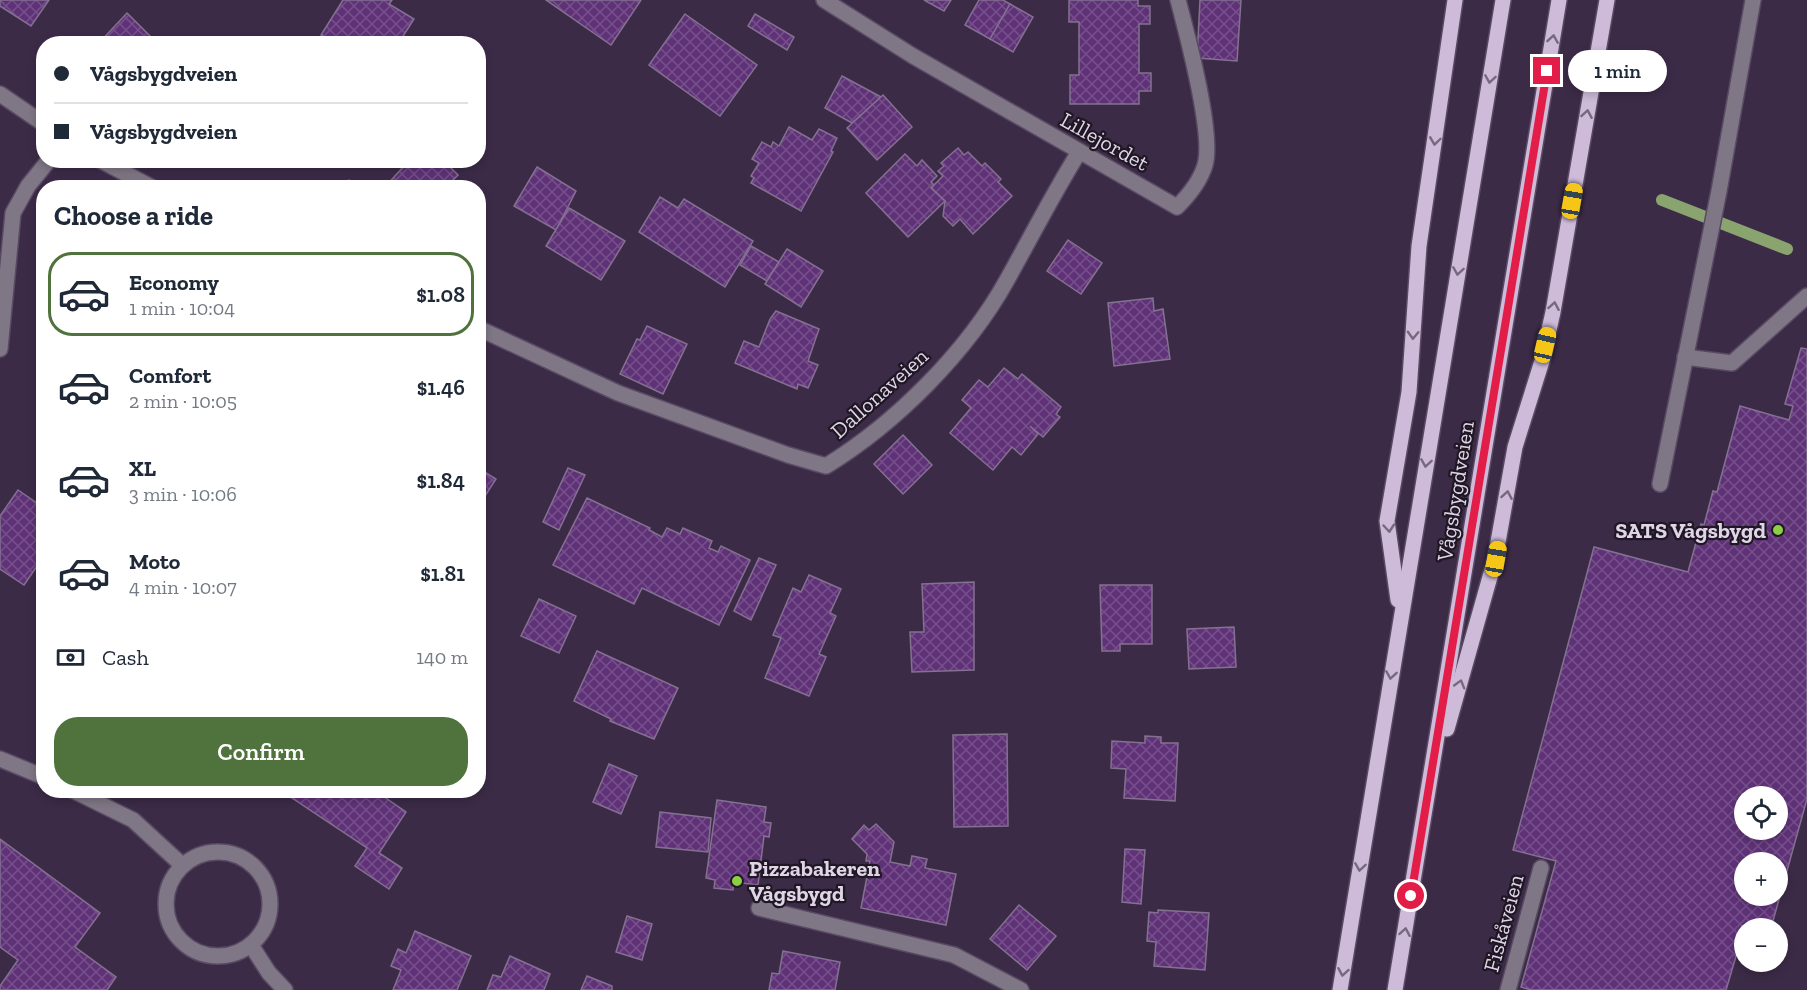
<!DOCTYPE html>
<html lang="en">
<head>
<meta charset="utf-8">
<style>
	body { margin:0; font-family:"Zilla Slab",serif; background:#f2f2f3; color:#1f2937; height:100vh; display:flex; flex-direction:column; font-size:22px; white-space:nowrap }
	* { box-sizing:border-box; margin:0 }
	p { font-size:20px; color:#747a83 }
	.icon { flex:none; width:33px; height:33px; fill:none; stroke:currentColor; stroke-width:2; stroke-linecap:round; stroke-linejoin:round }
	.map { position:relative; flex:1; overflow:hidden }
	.details { position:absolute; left:36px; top:180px; width:450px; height:618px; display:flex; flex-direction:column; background:#fff; border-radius:24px; box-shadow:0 3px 9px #0003 }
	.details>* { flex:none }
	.banner { position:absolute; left:36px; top:36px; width:450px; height:132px; border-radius:24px; box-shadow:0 3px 9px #0003; display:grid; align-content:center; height:132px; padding:0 18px; background:#fff }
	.fabs { position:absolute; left:1734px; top:786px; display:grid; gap:12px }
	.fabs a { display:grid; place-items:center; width:54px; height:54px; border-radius:50%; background:#fff; box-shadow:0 3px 9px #0003; font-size:30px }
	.end { position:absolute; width:27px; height:27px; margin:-14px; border:8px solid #e11d48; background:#fff; box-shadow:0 0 0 3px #fff }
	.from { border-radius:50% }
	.bubble { position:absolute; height:42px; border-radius:21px; background:#fff; box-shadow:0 3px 9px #0003; font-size:20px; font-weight:600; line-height:42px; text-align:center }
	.car { position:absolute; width:18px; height:36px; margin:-18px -9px; border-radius:8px; box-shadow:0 0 4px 2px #0007; background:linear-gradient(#f5c518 24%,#345 0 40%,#f5c518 0 76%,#345 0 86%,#f5c518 0) }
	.banner b { display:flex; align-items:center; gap:21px; height:57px; font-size:22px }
	.banner b+b { border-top:2px solid #e0e1e3 }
	.banner i { width:15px; height:15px; background:#1f2937 }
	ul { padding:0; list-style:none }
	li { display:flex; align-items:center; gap:18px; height:84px; margin:0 12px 9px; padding:0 6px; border:3px solid transparent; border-radius:24px }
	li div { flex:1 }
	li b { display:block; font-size:22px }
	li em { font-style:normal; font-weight:600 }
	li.selected { border-color:#50733d }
	li>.icon { width:54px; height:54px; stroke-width:1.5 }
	h2 { padding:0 18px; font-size:27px; line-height:72px }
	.pay { display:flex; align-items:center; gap:15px; height:66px; padding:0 18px; font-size:22px }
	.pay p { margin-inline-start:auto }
	.button { display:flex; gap:12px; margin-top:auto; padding:12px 18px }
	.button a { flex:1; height:69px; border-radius:24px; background:#50733d; color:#fff; font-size:24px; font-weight:600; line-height:69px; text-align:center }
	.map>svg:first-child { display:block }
</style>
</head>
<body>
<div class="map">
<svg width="1807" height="990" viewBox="0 0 1807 990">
	<defs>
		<pattern id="building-cross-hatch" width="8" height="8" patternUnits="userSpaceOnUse" patternTransform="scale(1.5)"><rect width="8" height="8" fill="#5f3278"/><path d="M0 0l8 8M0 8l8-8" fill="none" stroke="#764f8b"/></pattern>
	</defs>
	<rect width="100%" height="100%" fill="#3c2b47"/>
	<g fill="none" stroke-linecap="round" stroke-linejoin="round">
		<!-- stream -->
		<path stroke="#8aa470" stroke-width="12" d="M 1662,200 L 1787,249"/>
	</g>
	<!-- building -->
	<g fill="url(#building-cross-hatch)" stroke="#847191" stroke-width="1.5" fill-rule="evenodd">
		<path d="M 0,0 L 49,0 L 31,26 L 0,6 Z"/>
		<path d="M 343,0 L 392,0 L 389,4 L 414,19 L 398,44 L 335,44 L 321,35 Z"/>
		<path d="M 546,0 L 641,0 L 611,45 Z"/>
		<path d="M 924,0 L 951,0 L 944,11 Z"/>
		<path d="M 979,0 L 1003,0 L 1010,4 L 990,39 L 965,25 Z"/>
		<path d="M 1069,0 L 1138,0 L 1138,6 L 1150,6 L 1150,24 L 1139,24 L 1139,73 L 1151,73 L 1151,91 L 1139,91 L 1139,104 L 1070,104 L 1070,75 L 1079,75 L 1079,22 L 1069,22 Z"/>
		<path d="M 1200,0 L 1241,0 L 1237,61 L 1197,58 Z"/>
		<path d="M 1010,4 L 1033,17 L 1013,52 L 990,39 Z"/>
		<path d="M 127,13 L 158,44 L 98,44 Z"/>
		<path d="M 685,14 L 757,65 L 720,116 L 649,65 Z"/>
		<path d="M 755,14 L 794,37 L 787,50 L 748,26 Z"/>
		<path d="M 842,76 L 881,97 L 852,123 L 825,108 Z"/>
		<path d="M 883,95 L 912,127 L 877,160 L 847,128 Z"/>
		<path d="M 789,127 L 812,140 L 819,129 L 837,138 L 831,151 L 833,152 L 801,211 L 751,183 L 754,178 L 751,176 L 759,163 L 752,159 L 762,142 L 771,147 L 773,142 L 779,146 Z"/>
		<path d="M 958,148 L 964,155 L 968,152 L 982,166 L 985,163 L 1001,179 L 998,182 L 1012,196 L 973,234 L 960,219 L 953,226 L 943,216 L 945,201 L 931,188 L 943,176 L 938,171 L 944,166 L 941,163 Z"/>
		<path d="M 905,154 L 917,166 L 922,160 L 937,176 L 931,182 L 934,185 L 931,188 L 945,201 L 908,237 L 866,193 Z"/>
		<path d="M 401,160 L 443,160 L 458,175 L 452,181 L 455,183 L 451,188 L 384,188 L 405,165 Z"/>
		<path d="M 537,167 L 576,191 L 556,230 L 514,206 Z"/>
		<path d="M 349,180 L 355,188 L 340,188 Z"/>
		<path d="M 660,197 L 678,208 L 684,199 L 753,241 L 725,287 L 639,232 Z"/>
		<path d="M 569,208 L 625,241 L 601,280 L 546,246 Z"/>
		<path d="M 1068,240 L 1102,263 L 1081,294 L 1047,271 Z"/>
		<path d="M 751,246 L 779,262 L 767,281 L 740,265 Z"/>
		<path d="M 787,249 L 823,271 L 801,307 L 765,284 Z"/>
		<path d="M 1153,298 L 1154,311 L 1163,309 L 1170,359 L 1114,366 L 1108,303 Z"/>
		<path d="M 776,311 L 819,329 L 808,361 L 818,365 L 808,388 L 798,384 L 797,389 L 735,363 L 744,341 L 759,347 L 770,319 Z"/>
		<path d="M 647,326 L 687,344 L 663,394 L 620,374 L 637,339 L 640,340 Z"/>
		<path d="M 1801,348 L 1807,349 L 1807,799 L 1771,928 L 1744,928 L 1744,955 L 1737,953 L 1726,990 L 1531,990 L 1521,987 L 1556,861 L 1513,850 L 1594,547 L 1688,572 L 1701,524 L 1704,525 L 1713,491 L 1717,492 L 1740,406 L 1789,420 L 1793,406 L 1785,404 ZM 1744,796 L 1778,796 L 1778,830 L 1744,830 ZM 1744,862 L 1778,862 L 1778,896 L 1744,896 Z"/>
		<path d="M 1004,368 L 1018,379 L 1022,374 L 1061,407 L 1056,414 L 1060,417 L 1043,437 L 1030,426 L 1038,434 L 1021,455 L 1012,447 L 993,470 L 950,433 L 971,408 L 962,400 L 979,380 L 988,387 Z"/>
		<path d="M 903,435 L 932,465 L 903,494 L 874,464 Z"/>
		<path d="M 478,468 L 496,479 L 478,507 Z"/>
		<path d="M 568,468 L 585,475 L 559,530 L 543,522 Z"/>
		<path d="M 18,490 L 44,508 L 44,556 L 24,585 L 0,569 L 0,516 Z"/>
		<path d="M 587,498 L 650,528 L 649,530 L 662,537 L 667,528 L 680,534 L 683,528 L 712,541 L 709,548 L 718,552 L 721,546 L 750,560 L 719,625 L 642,588 L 634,604 L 553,565 Z"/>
		<path d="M 759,558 L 776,565 L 751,620 L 734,611 Z"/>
		<path d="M 809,575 L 841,589 L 830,613 L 836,616 L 819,654 L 826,657 L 809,696 L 765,678 L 781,638 L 773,635 L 793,588 L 801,592 Z"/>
		<path d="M 974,582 L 974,670 L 912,672 L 910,632 L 924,632 L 922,584 Z"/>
		<path d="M 1100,585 L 1152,585 L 1152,644 L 1120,644 L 1120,651 L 1102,651 Z"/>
		<path d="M 539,599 L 576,616 L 559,653 L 521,636 Z"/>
		<path d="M 1234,627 L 1236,667 L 1189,669 L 1187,629 Z"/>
		<path d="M 597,651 L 678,688 L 654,739 L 610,721 L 611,719 L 574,701 Z"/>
		<path d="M 1007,734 L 1008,826 L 954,827 L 953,735 Z"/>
		<path d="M 1145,736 L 1161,737 L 1161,743 L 1178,743 L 1175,801 L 1124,798 L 1126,769 L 1111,768 L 1112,741 L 1145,743 Z"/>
		<path d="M 609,764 L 637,776 L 621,814 L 593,802 Z"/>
		<path d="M 280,790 L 374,790 L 406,812 L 379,853 L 402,868 L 389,889 L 355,866 L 367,848 Z"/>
		<path d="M 717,800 L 766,807 L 764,822 L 771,823 L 769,837 L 764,836 L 758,885 L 734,882 L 733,890 L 714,888 L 715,880 L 706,878 Z"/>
		<path d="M 660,812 L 711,818 L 708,852 L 656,847 Z"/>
		<path d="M 876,824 L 894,842 L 890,862 L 910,866 L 912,856 L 927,859 L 925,868 L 956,874 L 946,925 L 861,908 L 870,861 L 866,861 L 867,854 L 852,839 L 864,825 L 869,830 Z"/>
		<path d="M 0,839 L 100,913 L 75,947 L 116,977 L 107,990 L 0,990 L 0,986 L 18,960 L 0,947 Z"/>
		<path d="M 1125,849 L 1145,850 L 1141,904 L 1122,902 Z"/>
		<path d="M 1019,905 L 1056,936 L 1027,970 L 990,939 Z"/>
		<path d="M 1158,910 L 1209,913 L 1205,970 L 1154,966 L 1156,942 L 1147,941 L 1149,912 L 1158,913 Z"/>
		<path d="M 627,916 L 652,924 L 642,960 L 616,952 Z"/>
		<path d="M 415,931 L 471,956 L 457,990 L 393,990 L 401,970 L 391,966 L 398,949 L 406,953 Z"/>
		<path d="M 783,951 L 840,962 L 835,990 L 769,990 L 772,973 L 779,974 Z"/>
		<path d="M 510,956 L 550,974 L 544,990 L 487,990 L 493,975 L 501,977 Z"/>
		<path d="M 587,976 L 612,986 L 612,990 L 581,990 Z"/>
	</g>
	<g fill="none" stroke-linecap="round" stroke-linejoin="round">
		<defs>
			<g id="minor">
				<path d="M 824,0 L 913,56 L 1177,207 C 1189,195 1200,182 1205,165 C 1214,134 1187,34 1178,0"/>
				<path d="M 0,94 L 44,124"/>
				<path d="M 100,160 L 153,188"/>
				<path d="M 478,328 L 618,393 L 788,455 L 826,466 C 896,423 967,352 1007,280 C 1031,237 1053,194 1079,152"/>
				<path d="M 0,349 L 13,213 L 28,186 L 49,160"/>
				<path d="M 1685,357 L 1732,363 L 1807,296"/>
				<path d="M 1660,484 L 1719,191 L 1753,0"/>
				<path d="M 0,759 L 44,777"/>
				<path d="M 72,790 L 133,820 L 182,865"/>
				<circle cx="218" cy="904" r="52"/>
				<path d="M 759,908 L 954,955 L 1021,990"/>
				<path d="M 251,945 L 269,973 L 285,990"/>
				<path d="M 1508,990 L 1541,868"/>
			</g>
			<g id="major">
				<path d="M 1398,600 L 1387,521 L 1409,392 L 1419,246 L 1455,0"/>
				<path d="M 1447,729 L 1495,559 L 1515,447 L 1542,361 L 1553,312 L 1607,0"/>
				<path d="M 1340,990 L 1503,0"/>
				<path d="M 1395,990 L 1559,0"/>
			</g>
		</defs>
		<!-- minor casing -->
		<use href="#minor" stroke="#594a64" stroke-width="18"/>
		<!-- major casing -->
		<use href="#major" stroke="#594a64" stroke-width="18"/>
		<!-- minor -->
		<use href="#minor" stroke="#807786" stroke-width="15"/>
		<!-- major -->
		<use href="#major" stroke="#cdbbd9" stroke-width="15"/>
	</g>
	<!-- one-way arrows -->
	<defs><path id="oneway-chevron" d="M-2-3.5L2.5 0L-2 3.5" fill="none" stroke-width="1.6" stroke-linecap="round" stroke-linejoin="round" transform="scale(1.5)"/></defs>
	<g stroke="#76697e">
		<use href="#oneway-chevron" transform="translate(1553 39) rotate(-81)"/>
		<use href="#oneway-chevron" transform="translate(1490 79) rotate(99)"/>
		<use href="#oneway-chevron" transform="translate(1587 114) rotate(-80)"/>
		<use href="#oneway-chevron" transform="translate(1435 141) rotate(98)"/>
		<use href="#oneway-chevron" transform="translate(1458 271) rotate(99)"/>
		<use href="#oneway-chevron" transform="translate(1554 306) rotate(-80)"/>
		<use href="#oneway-chevron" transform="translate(1413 335) rotate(92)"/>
		<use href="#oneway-chevron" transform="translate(1426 463) rotate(99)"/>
		<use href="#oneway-chevron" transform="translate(1507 495) rotate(-80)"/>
		<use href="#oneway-chevron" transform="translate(1389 528) rotate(85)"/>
		<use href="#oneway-chevron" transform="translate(1391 675) rotate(99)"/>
		<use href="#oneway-chevron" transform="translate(1460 684) rotate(-74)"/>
		<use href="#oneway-chevron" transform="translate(1360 867) rotate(99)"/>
		<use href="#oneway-chevron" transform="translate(1405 932) rotate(-80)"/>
		<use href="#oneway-chevron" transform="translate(1343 972) rotate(100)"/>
	</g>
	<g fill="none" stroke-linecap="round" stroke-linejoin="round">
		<!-- route -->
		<path stroke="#e11d48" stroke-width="8" d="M 1411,896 L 1547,71"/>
	</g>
	<!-- markers -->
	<g fill="#8cce45" stroke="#1f1724" stroke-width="2">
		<circle cx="1778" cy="530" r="6"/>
		<circle cx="737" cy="881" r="6"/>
	</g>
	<g text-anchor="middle" stroke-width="4.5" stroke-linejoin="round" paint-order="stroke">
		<!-- street labels -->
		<g font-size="22" fill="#dfd5e7" stroke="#1f1724">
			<text transform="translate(1105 141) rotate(29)" y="8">Lillejordet</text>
			<text transform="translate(879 393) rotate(-42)" y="8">Dallonaveien</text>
			<text transform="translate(1455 491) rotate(-81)" y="8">Vågsbygdveien</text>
			<text transform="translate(1503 923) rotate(-75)" y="8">Fiskåveien</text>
		</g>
		<!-- poi labels -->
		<g font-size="22" font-weight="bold" fill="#dfd5e7" stroke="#1f1724" text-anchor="end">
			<text x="1766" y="538">SATS Vågsbygd</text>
			<text x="749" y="876" text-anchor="start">Pizzabakeren<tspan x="749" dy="25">Vågsbygd</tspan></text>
		</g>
	</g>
</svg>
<div class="fabs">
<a><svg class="icon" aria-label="locate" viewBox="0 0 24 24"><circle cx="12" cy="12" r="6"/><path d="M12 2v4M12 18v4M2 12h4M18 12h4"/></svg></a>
<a>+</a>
<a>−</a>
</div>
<i class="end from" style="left:1411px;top:896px"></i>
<i class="end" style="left:1547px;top:71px"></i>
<div class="bubble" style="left:1568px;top:50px;width:99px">1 min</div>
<i class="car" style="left:1572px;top:201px;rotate:10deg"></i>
<i class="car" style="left:1545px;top:345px;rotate:13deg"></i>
<i class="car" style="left:1496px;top:559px;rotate:10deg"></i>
<div class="banner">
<b><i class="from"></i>Vågsbygdveien</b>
<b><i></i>Vågsbygdveien</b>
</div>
<section class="details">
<h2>Choose a ride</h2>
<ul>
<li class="selected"><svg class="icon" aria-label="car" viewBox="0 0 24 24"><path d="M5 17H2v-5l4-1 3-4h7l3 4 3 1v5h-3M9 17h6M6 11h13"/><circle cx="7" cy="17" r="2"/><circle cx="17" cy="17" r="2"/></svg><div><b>Economy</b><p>1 min · 10:04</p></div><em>$1.08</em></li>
<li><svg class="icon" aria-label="car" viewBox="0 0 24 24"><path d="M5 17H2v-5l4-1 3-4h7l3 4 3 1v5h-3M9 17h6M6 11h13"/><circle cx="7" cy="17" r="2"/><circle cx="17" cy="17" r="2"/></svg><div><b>Comfort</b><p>2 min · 10:05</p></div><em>$1.46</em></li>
<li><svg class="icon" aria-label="car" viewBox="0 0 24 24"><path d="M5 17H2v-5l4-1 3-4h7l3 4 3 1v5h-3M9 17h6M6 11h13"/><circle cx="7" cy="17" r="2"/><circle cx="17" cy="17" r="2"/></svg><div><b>XL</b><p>3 min · 10:06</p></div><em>$1.84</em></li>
<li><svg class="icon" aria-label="car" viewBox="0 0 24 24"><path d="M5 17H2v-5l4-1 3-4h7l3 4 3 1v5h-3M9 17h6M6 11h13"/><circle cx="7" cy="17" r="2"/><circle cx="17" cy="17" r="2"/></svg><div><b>Moto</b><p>4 min · 10:07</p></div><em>$1.81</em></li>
</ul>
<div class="pay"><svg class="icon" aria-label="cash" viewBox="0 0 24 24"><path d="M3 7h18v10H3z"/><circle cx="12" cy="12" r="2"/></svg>Cash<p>140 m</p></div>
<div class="button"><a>Confirm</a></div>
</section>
</div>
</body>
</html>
